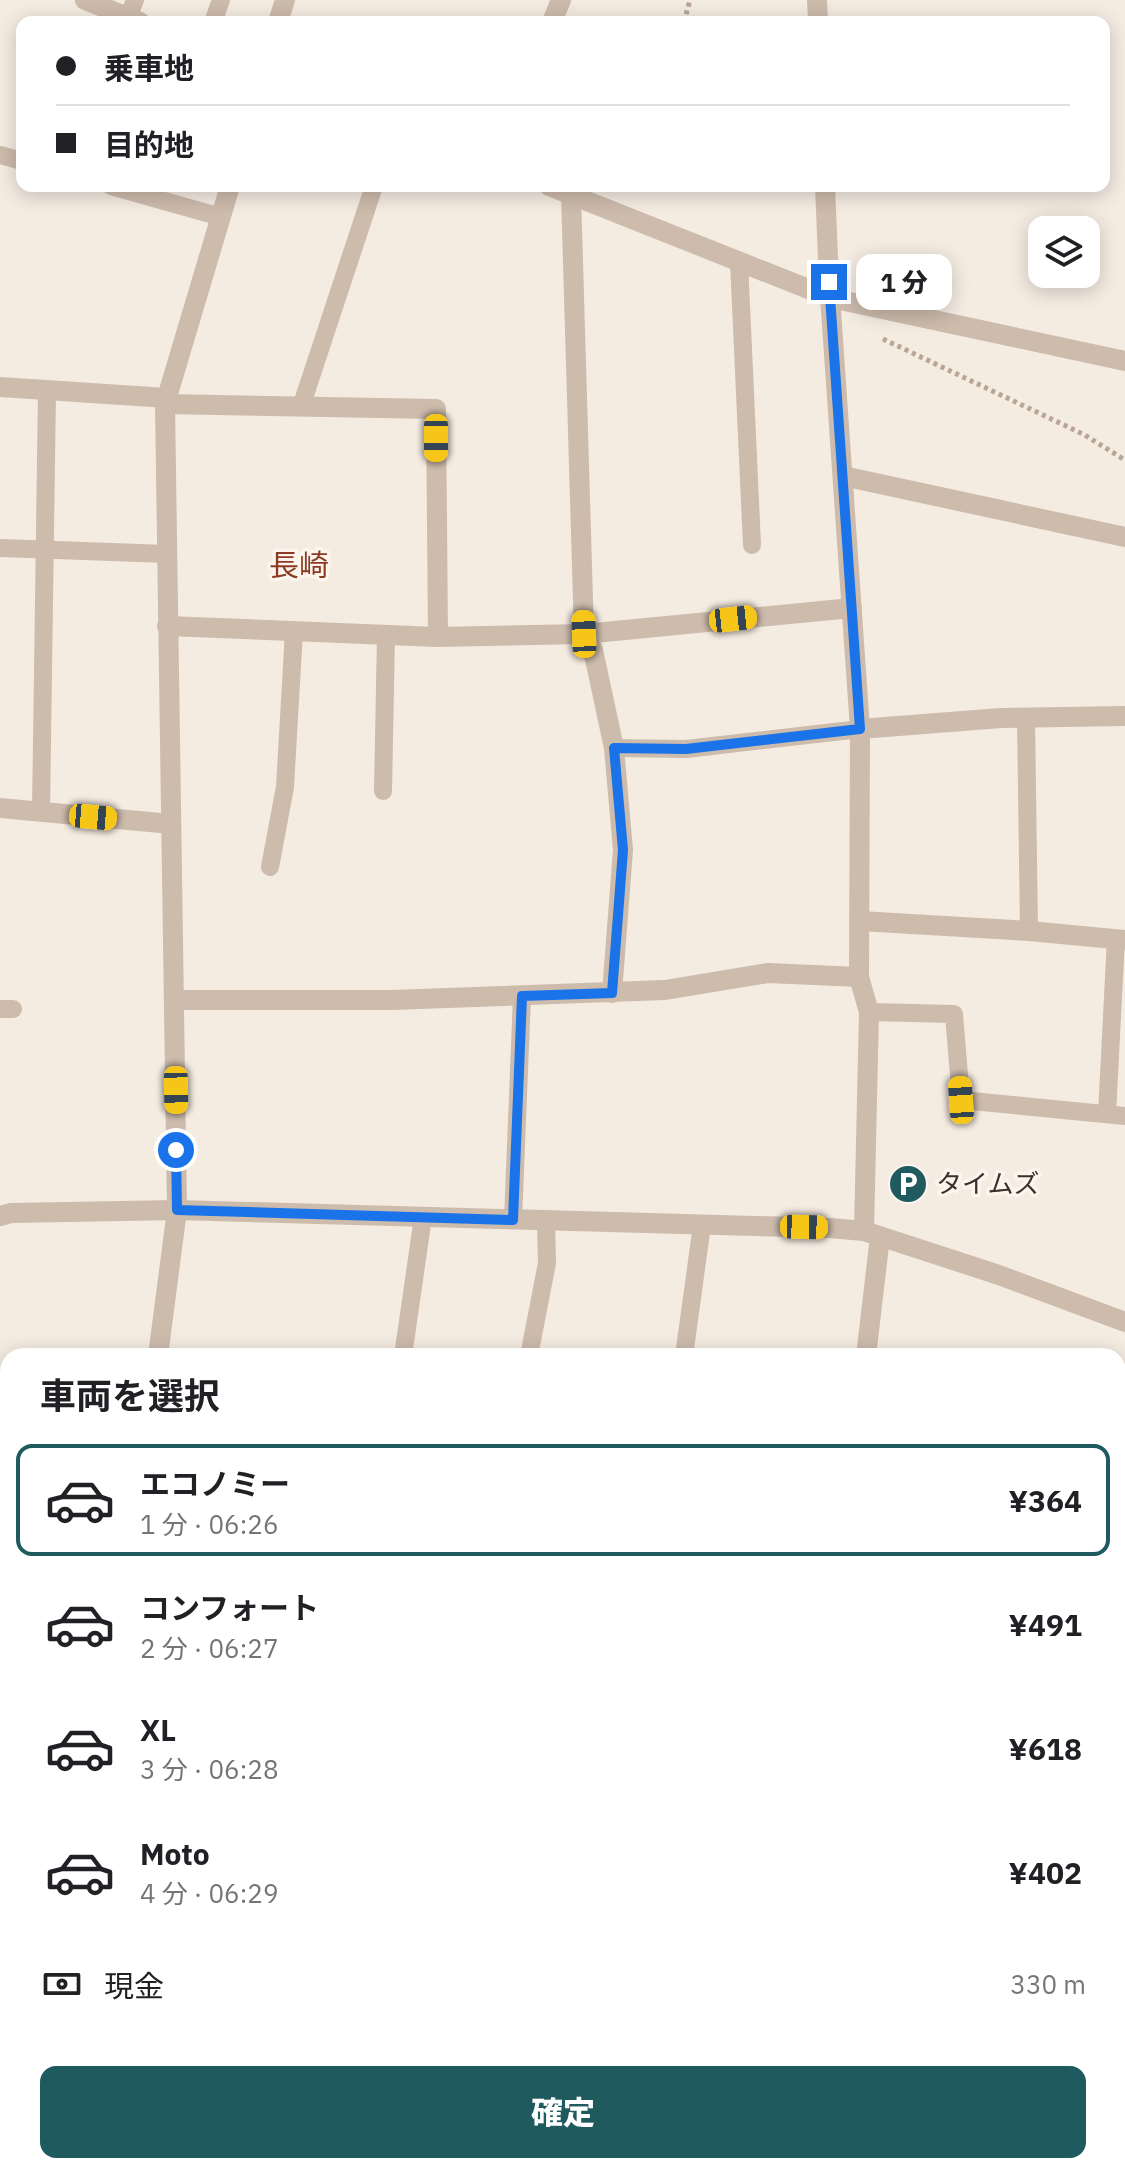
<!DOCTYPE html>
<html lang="ja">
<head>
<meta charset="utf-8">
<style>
	body { margin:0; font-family:"IBM Plex Sans","Noto Sans JP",sans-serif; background:#f2f2f2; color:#202124; height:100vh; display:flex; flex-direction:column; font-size:30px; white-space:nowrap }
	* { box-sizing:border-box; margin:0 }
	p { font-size:26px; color:#757577 }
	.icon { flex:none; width:44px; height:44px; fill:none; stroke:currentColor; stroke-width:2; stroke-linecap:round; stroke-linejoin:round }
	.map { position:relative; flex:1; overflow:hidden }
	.drawer { position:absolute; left:0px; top:1348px; width:1126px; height:826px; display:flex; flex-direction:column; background:#fff; border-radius:24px 24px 0 0; box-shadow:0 4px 20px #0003 }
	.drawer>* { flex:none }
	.banner { position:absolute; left:16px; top:16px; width:1094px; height:176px; border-radius:16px; box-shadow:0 4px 20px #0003; display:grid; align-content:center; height:176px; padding:0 40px; background:#fff }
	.tools { position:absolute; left:1028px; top:216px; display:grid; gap:16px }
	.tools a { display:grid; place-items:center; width:72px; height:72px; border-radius:16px; background:#fff; box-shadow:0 4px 20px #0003; font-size:40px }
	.end { position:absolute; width:36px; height:36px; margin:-18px; border:10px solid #1a73e8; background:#fff; box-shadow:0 0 0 4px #fff }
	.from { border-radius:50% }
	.bubble { position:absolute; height:56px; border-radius:16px; background:#fff; box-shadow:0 4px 20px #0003; font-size:26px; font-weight:800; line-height:56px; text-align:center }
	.car { position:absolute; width:24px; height:48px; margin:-24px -12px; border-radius:10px; box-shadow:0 0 6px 2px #0007; background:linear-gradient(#f5c518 24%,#345 0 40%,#f5c518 0 76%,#345 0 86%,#f5c518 0) }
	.banner b { display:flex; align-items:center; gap:28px; height:76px; font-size:30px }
	.banner b+b { border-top:2px solid #e0e0e0 }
	.banner i { width:20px; height:20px; background:#202124 }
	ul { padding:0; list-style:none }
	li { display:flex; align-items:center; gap:24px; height:112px; margin:0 16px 12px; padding:0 24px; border:4px solid transparent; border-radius:16px }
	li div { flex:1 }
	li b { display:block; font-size:30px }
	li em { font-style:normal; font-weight:800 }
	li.current { border-color:#1f5a5e }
	li>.icon { width:72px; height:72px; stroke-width:1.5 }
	h2 { padding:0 40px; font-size:36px; line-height:96px }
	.pay { display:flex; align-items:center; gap:20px; height:88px; padding:0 40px; font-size:30px }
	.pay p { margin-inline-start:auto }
	.button { display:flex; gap:16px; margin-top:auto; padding:16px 40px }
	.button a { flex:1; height:92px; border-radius:16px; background:#1f5a5e; color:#fff; font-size:32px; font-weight:800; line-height:92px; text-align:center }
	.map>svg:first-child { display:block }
</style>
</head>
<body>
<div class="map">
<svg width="1125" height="2173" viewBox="0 0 1125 2173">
	<rect width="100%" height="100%" fill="#f4ebe1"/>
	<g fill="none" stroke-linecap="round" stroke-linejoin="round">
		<!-- path -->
		<g stroke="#b9a596" stroke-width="5" stroke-dasharray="4 4" stroke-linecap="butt">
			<path d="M 684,22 L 690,0"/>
			<path d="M 883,339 L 1083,434 L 1125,460"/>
		</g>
		<!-- service -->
		<g stroke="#cdbbac" stroke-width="18">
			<path d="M 128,17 L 135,0"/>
			<path d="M 213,22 L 221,0"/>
			<path d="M 0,155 L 22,161"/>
			<path d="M 111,186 L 221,217"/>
			<path d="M 739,262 L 752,545"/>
			<path d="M 301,407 L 374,186"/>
			<path d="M 0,548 L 167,554"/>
			<path d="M 1026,717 L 1029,931"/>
			<path d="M 614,748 L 686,749 L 860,729"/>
			<path d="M 383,791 L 386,635"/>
			<path d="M 41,812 L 47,390"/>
			<path d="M 270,867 L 285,787 L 294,631"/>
			<path d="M 0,1009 L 13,1009"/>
			<path d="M 869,1012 L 954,1014 L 961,1100 L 1125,1116"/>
			<path d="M 1107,1114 L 1116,939"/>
			<path d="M 513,1220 L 522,996"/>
			<path d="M 403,1356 L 423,1217"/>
			<path d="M 529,1356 L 547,1263 L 546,1221"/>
			<path d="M 684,1356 L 702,1225"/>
			<path d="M 0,1514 L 8,1514"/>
			<path d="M 0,1884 L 8,1882"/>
			<path d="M 0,2144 L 8,2142"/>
		</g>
		<!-- minor -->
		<g stroke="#cdbbac" stroke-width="20">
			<path d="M 85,0 L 140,22"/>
			<path d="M 817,0 L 818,22"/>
			<path d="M 278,22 L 285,0"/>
			<path d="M 552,22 L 561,0"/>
			<path d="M 549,186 L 831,298 L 1125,361"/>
			<path d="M 825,186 L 829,282 L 860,729 L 859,977 L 869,1012 L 864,1231"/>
			<path d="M 571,195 L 584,634 L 593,650 L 614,748 L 623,850 L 612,993"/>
			<path d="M 0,387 L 167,398"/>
			<path d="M 165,404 L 436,409 L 438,637"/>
			<path d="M 843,476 L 1125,537"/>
			<path d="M 167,626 L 438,637 L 584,634 L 852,608"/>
			<path d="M 860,729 L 1001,718 L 1125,716"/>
			<path d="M 0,808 L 171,824"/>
			<path d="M 860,921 L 1029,931 L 1125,940"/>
			<path d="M 175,1000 L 392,1000 L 665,990 L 768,973 L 859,977"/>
			<path d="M 0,1216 L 11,1213 L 177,1210 L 830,1228 L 864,1231 L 999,1275 L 1125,1322"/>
			<path d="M 158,1356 L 177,1210 L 165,404 L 230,186"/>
			<path d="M 866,1356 L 880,1237"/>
			<path d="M 1118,1473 L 1125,1475"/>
			<path d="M 0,1731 L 8,1729"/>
			<path d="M 0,2054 L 8,2079"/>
			<path d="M 39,2166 L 41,2173"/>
			<path d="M 375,2166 L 378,2173"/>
			<path d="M 824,2166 L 825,2173"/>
			<path d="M 980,2166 L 982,2173"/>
			<path d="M 205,2173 L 224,2166"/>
			<path d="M 842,2173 L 899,2166"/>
		</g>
	</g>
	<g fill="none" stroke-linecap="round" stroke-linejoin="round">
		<!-- route -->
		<path stroke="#1a73e8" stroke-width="10" d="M 176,1150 L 177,1210 L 513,1220 L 522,996 L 612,993 L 623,850 L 614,748 L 686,749 L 860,729 L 829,282"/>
	</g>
	<!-- icons -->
	<defs>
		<symbol id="parking-disc" viewBox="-11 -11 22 22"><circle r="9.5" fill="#1f5a5e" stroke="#fbf5ee"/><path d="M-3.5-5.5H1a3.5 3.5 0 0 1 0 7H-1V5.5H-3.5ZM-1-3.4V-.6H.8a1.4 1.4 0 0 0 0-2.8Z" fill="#fff"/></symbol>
	</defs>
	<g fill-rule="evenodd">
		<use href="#parking-disc" x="886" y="1162" width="44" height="44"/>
	</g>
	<g text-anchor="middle" stroke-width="7" stroke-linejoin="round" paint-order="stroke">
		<!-- poi labels -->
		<g font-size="26" fill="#3b302b" stroke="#fbf5ee" text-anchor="start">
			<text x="936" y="1193">タイムズ</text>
		</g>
		<!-- quarter labels -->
		<g font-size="30" fill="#8c3b22" stroke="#fbf5ee">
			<text x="299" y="576">長崎</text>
		</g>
	</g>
</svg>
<div class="tools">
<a><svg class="icon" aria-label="layers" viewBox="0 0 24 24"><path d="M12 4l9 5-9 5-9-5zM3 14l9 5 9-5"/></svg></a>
</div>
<i class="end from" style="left:176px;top:1150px"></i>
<i class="end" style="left:829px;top:282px"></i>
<div class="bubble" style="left:856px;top:254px;width:96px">1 分</div>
<i class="car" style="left:436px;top:438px;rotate:180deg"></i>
<i class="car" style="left:733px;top:619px;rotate:84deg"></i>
<i class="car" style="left:584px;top:634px;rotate:358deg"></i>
<i class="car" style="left:93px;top:817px;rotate:95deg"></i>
<i class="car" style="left:176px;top:1090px;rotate:179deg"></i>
<i class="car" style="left:961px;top:1100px;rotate:356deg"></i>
<i class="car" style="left:804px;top:1227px;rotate:91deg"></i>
<div class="banner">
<b><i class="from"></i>乗車地</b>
<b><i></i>目的地</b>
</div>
<section class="drawer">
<h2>車両を選択</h2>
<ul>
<li class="current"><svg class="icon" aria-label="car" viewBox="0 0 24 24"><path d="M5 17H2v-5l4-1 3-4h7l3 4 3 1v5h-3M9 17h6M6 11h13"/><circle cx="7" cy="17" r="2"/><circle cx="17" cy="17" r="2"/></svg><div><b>エコノミー</b><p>1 分 · 06:26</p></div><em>¥364</em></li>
<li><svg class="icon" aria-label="car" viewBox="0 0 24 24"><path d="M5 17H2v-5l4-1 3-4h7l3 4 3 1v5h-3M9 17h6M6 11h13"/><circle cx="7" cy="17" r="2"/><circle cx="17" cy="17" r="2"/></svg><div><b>コンフォート</b><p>2 分 · 06:27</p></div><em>¥491</em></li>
<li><svg class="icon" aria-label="car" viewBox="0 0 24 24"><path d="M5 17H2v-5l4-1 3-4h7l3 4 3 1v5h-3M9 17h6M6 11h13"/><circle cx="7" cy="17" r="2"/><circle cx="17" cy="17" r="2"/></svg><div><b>XL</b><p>3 分 · 06:28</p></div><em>¥618</em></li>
<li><svg class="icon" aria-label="car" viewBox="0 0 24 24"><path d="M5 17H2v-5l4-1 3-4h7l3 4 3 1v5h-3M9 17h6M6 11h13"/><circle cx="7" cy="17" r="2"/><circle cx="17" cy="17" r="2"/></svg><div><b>Moto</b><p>4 分 · 06:29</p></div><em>¥402</em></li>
</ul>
<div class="pay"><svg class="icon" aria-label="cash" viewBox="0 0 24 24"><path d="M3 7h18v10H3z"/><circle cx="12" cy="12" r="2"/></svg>現金<p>330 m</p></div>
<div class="button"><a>確定</a></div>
</section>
</div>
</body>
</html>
